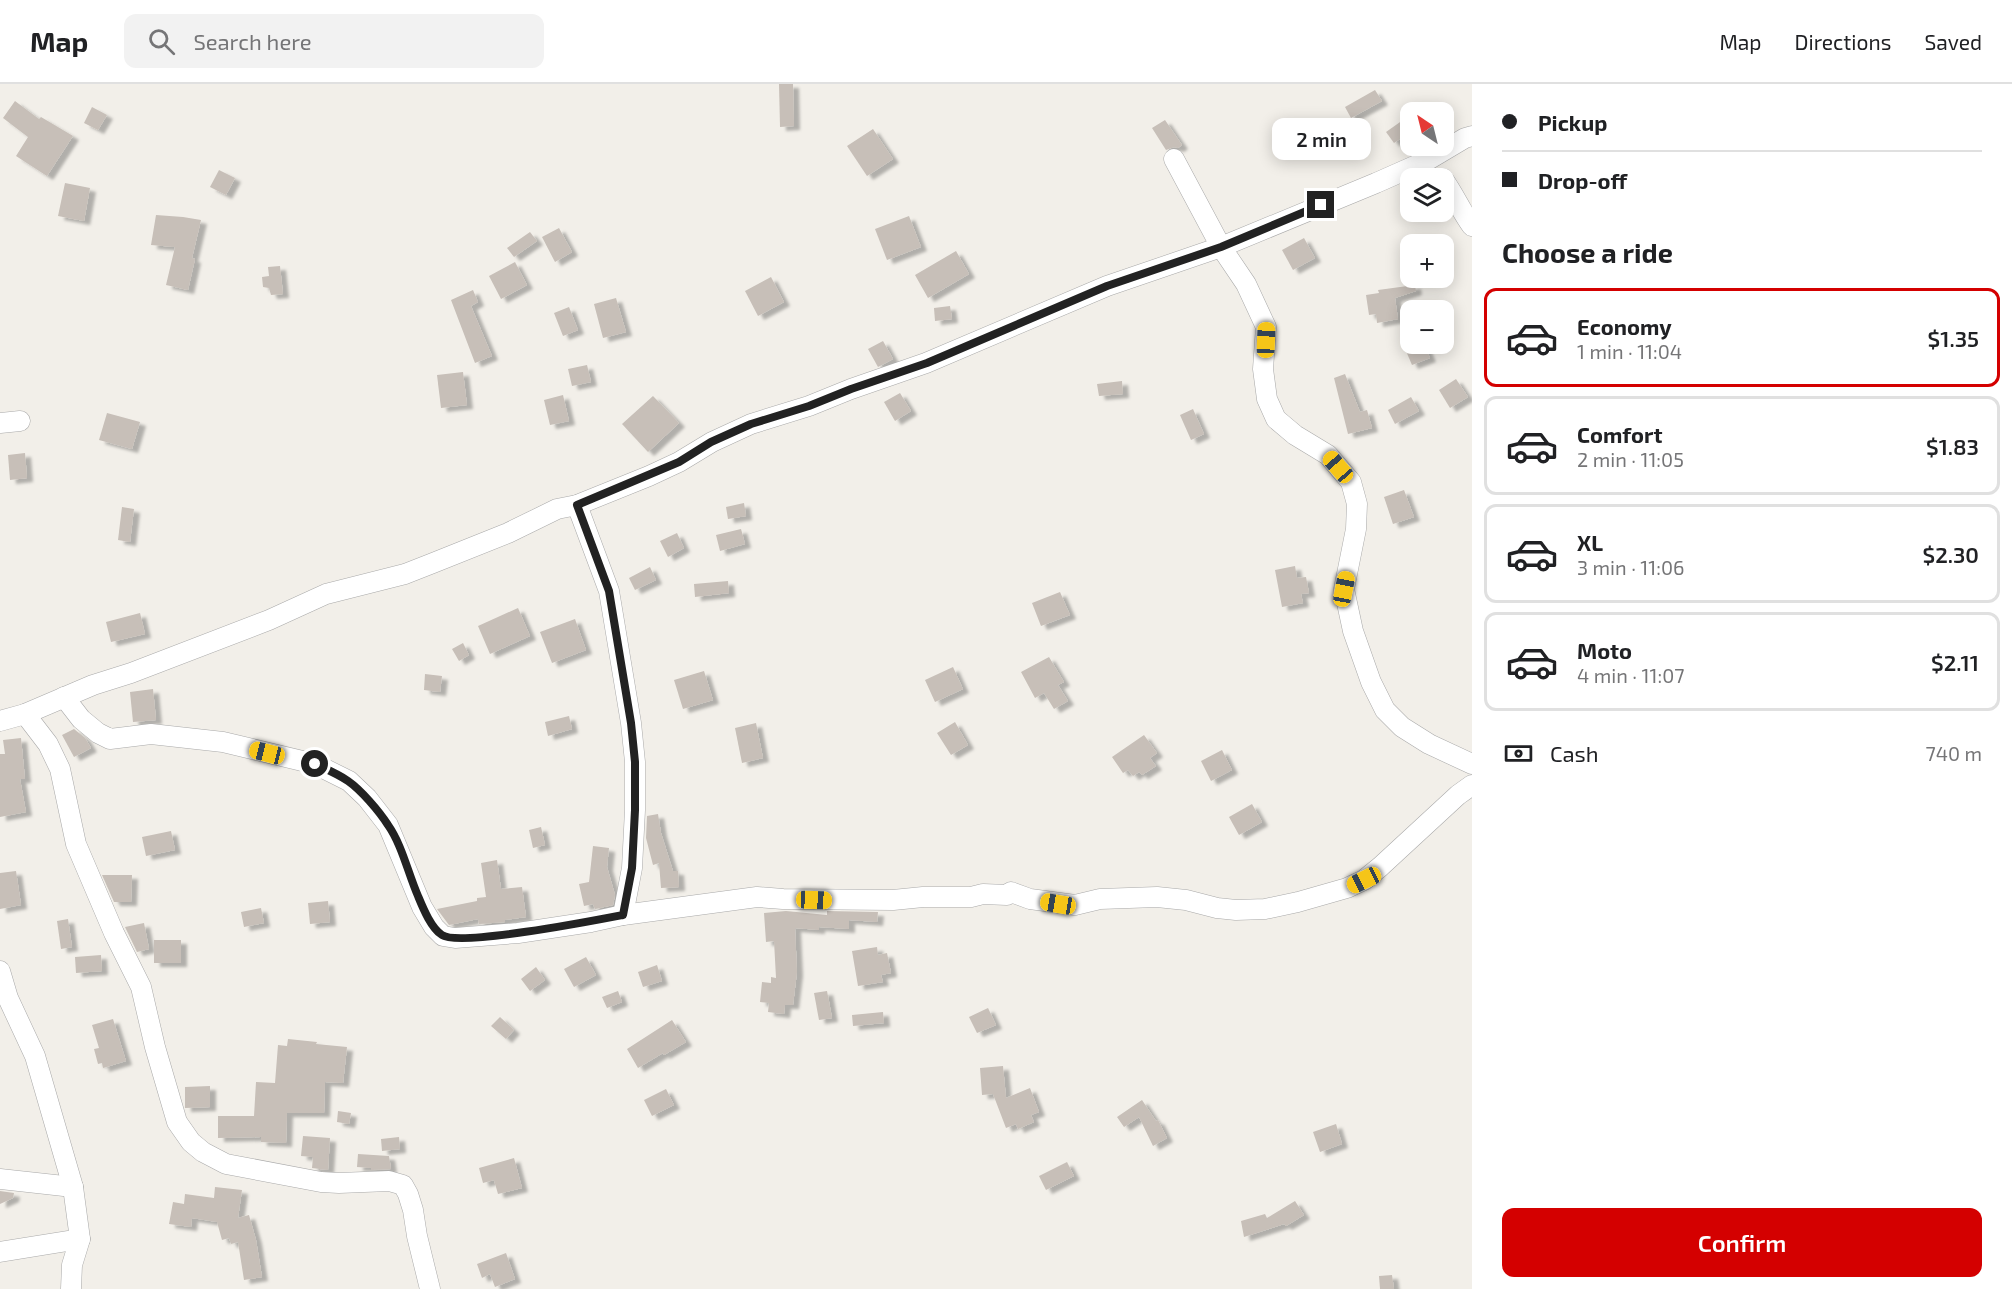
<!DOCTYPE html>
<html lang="en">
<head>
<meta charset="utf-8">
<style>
	body { margin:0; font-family:"Exo 2",sans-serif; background:#f2f2f2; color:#202124; height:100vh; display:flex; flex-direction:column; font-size:22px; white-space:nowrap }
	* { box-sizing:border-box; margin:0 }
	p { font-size:20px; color:#757577 }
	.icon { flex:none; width:33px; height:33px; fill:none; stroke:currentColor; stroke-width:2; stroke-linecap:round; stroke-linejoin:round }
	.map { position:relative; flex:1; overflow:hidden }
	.sheet { display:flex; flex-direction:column; background:#fff; width:540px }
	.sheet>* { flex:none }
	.hud { display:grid; align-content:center; height:132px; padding:0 30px; background:#fff }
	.needle { width:39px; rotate:325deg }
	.controls { position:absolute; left:1400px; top:18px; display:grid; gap:12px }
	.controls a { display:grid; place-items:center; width:54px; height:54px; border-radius:12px; background:#fff; box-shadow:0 3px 15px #0003; font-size:30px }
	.end { position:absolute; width:27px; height:27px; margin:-14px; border:8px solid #222; background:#fff; box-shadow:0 0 0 3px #fff }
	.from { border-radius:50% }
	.bubble { position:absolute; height:42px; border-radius:12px; background:#fff; box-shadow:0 3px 15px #0003; font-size:20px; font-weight:600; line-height:42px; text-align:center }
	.car { position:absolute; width:18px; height:36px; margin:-18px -9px; border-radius:8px; box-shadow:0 0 4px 2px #0007; background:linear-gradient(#f5c518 24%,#345 0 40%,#f5c518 0 76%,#345 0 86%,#f5c518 0) }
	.hud b { display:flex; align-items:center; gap:21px; height:57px; font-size:22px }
	.hud b+b { border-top:2px solid #e0e0e0 }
	.hud i { width:15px; height:15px; background:#202124 }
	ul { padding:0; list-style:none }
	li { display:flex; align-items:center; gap:18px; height:99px; margin:0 12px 9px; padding:0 18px; border:3px solid #e0e0e0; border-radius:12px }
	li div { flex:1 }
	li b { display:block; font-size:22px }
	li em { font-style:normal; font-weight:600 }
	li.active { border-color:#d40000 }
	li>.icon { width:54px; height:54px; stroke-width:1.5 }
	h2 { padding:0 30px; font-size:27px; line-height:72px }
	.pay { display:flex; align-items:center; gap:15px; height:66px; padding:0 30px; font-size:22px }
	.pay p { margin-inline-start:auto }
	.primary-button { display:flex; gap:12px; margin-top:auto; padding:12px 30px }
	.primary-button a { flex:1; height:69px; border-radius:12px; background:#d40000; color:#fff; font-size:24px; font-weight:600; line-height:69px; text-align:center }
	header { display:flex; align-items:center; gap:36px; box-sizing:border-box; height:84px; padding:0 30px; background:#fff; border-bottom:2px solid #e0e0e0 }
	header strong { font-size:28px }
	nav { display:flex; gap:33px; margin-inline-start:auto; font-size:21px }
	.search { width:420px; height:54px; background:#f2f2f2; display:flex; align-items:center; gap:15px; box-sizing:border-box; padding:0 21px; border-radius:12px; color:#757577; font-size:22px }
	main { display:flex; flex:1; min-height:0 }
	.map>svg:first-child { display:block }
</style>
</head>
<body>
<header>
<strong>Map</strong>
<div class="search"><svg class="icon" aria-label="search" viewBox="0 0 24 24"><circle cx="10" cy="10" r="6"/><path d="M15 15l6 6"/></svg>Search here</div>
<nav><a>Map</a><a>Directions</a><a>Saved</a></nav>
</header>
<main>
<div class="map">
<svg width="1472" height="1205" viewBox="0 0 1472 1205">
	<defs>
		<filter id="shadow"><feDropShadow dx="6" dy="4" stdDeviation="1.5" flood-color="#0004"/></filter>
	</defs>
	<rect width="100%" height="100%" fill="#f2efe9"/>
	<!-- building -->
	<g fill="#c7bfb8" filter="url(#shadow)">
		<path d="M 779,0 L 793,0 L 794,42 L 780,43 Z"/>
		<path d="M 1375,6 L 1382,17 L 1351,34 L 1345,23 Z"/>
		<path d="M 15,17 L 39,35 L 41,33 L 73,52 L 47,92 L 16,72 L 28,53 L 3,34 Z"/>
		<path d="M 92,23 L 107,31 L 98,46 L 84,39 Z"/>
		<path d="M 1410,31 L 1410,48 L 1394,59 L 1386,48 Z"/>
		<path d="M 1165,36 L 1182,61 L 1178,64 L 1174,63 L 1166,66 L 1152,44 Z"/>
		<path d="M 873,45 L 893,75 L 867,92 L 847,62 Z"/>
		<path d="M 219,86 L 235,94 L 226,111 L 210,103 Z"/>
		<path d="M 65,99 L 90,104 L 84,137 L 58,132 Z"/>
		<path d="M 156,131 L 183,133 L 201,136 L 192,174 L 195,175 L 188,206 L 166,201 L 175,163 L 151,161 Z"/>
		<path d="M 909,132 L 921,163 L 887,176 L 875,145 Z"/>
		<path d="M 559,144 L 572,168 L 555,178 L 542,153 Z"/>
		<path d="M 530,148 L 537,157 L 514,173 L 507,164 Z"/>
		<path d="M 1304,154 L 1315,174 L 1293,186 L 1282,166 Z"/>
		<path d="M 956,167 L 969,190 L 928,214 L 915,191 Z"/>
		<path d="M 515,178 L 527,201 L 501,215 L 489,192 Z"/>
		<path d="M 280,182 L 283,210 L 271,211 L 269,204 L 263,203 L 262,193 L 269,192 L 268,183 Z"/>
		<path d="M 771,193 L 784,218 L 758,232 L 745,207 Z"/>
		<path d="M 1415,201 L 1416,207 L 1395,214 L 1398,235 L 1377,239 L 1376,230 L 1369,231 L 1366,211 L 1379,209 L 1378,206 Z"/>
		<path d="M 473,206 L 478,218 L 471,222 L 492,272 L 475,279 L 451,216 Z"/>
		<path d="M 616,214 L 626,248 L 603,254 L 594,220 Z"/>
		<path d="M 950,222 L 952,235 L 935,237 L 934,224 Z"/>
		<path d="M 569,223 L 578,246 L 563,252 L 554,229 Z"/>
		<path d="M 883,257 L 893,275 L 878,283 L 868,265 Z"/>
		<path d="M 1403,260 L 1424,260 L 1430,274 L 1412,281 Z"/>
		<path d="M 587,281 L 591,298 L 572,302 L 568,285 Z"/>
		<path d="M 463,288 L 467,321 L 441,324 L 437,291 Z"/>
		<path d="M 1345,290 L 1360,328 L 1367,326 L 1372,344 L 1348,350 L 1334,294 Z"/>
		<path d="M 1456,295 L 1468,313 L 1450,324 L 1439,306 Z"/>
		<path d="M 1122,297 L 1123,310 L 1099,312 L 1097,300 Z"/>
		<path d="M 900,309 L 911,327 L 895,337 L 884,318 Z"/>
		<path d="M 563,311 L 569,337 L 550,341 L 544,316 Z"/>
		<path d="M 653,312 L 679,339 L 648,368 L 622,340 Z"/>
		<path d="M 1411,313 L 1419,327 L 1395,340 L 1388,326 Z"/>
		<path d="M 1193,325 L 1204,350 L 1191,356 L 1180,331 Z"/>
		<path d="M 107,329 L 140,338 L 132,365 L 99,356 Z"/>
		<path d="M 25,369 L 27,394 L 10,396 L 8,371 Z"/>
		<path d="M 1404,406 L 1414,433 L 1393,440 L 1384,413 Z"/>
		<path d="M 744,419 L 746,432 L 728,435 L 726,423 Z"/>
		<path d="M 122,423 L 134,425 L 130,458 L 118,456 Z"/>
		<path d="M 741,445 L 745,460 L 720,467 L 716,451 Z"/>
		<path d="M 677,449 L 684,464 L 668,473 L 660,457 Z"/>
		<path d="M 1295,482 L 1297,494 L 1306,493 L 1309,509 L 1301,510 L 1303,519 L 1282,523 L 1275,486 Z"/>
		<path d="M 650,483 L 656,496 L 635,506 L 629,494 Z"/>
		<path d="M 728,497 L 729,509 L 695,513 L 694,500 Z"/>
		<path d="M 1060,508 L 1070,531 L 1041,542 L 1032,519 Z"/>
		<path d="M 518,524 L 530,552 L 490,570 L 478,542 Z"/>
		<path d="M 140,529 L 145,550 L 111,558 L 106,538 Z"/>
		<path d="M 575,535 L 586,566 L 552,579 L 540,548 Z"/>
		<path d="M 463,559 L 469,571 L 459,577 L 452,565 Z"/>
		<path d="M 1049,573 L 1064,598 L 1058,601 L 1068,617 L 1054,625 L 1044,609 L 1035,614 L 1021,588 Z"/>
		<path d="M 953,583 L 963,605 L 935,618 L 925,596 Z"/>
		<path d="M 704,587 L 713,616 L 683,625 L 674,596 Z"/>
		<path d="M 425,590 L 442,592 L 440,608 L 424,606 Z"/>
		<path d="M 153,605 L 156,636 L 133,638 L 130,608 Z"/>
		<path d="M 569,632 L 572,645 L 548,652 L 545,638 Z"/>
		<path d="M 955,638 L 968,661 L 951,671 L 937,649 Z"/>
		<path d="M 756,639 L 763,674 L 742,679 L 735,644 Z"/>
		<path d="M 74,645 L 85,654 L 91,664 L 74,673 L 62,651 Z"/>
		<path d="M 1144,651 L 1157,669 L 1150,674 L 1156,682 L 1142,691 L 1139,688 L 1133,692 L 1128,686 L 1123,689 L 1112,673 Z"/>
		<path d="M 21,654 L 25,695 L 20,695 L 26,728 L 0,733 L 0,670 L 5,670 L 3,656 Z"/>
		<path d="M 1222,666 L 1232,686 L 1211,697 L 1201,677 Z"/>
		<path d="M 1252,720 L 1262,738 L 1239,751 L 1229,733 Z"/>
		<path d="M 658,730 L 661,749 L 673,787 L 678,787 L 679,803 L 661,804 L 659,779 L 653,781 L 646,754 L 647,732 Z"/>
		<path d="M 541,743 L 545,761 L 533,764 L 529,746 Z"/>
		<path d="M 171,747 L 175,766 L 146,772 L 142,753 Z"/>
		<path d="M 593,762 L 609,764 L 607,783 L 615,811 L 613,821 L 595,825 L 593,820 L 584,822 L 579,800 L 589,798 Z"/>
		<path d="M 497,776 L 501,805 L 522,803 L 526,833 L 505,836 L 505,838 L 479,840 L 478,835 L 449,841 L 437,825 L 477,817 L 477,814 L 486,813 L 481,779 Z"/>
		<path d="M 16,787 L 21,821 L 0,825 L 0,789 Z"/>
		<path d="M 102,791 L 132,791 L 131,818 L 114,818 Z"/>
		<path d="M 328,817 L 330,838 L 310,840 L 308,819 Z"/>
		<path d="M 261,824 L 264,839 L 244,843 L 241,828 Z"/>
		<path d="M 786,827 L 827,831 L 827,827 L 878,828 L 877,838 L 849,836 L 849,845 L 819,843 L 819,846 L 795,844 L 797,888 L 793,921 L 785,921 L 784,930 L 768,928 L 769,919 L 760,918 L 762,898 L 771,899 L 771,893 L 776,894 L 774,857 L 766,858 L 764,829 Z"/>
		<path d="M 68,835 L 72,863 L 61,865 L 57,837 Z"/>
		<path d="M 144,839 L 149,865 L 137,868 L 125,843 Z"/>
		<rect x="154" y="856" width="27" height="23"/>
		<path d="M 877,863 L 878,871 L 887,869 L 891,889 L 881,891 L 883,898 L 858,902 L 852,867 Z"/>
		<path d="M 101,871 L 102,887 L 76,889 L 75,873 Z"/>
		<path d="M 586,873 L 596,891 L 574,903 L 564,885 Z"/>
		<path d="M 657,881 L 662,897 L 643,903 L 638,888 Z"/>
		<path d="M 536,883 L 545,896 L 530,907 L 521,895 Z"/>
		<path d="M 618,907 L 622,918 L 607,924 L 602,913 Z"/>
		<path d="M 827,907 L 832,934 L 819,936 L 814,909 Z"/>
		<path d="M 988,924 L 996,941 L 977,949 L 969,933 Z"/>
		<path d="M 883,928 L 884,939 L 853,942 L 852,931 Z"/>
		<path d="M 500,933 L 514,946 L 506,955 L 491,942 Z"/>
		<path d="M 113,935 L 126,977 L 103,984 L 102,979 L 98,980 L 94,965 L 99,964 L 92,941 Z"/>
		<path d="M 672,936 L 686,958 L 664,971 L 663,969 L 638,984 L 627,965 Z"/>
		<path d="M 288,955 L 317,958 L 316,960 L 347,963 L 343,999 L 325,998 L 324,1029 L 287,1029 L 286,1059 L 261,1058 L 261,1053 L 218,1054 L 218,1032 L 254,1032 L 256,998 L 275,999 L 278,961 L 287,962 Z"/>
		<path d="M 1003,982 L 1006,1014 L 1030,1004 L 1039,1028 L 1031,1031 L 1034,1038 L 1018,1045 L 1016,1040 L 1006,1044 L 993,1010 L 982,1011 L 980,984 Z"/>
		<path d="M 210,1002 L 210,1023 L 185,1024 L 185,1003 Z"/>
		<path d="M 666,1005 L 674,1021 L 652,1032 L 644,1016 Z"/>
		<path d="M 1142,1016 L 1156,1037 L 1158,1036 L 1167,1054 L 1153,1062 L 1139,1033 L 1124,1043 L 1117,1033 Z"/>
		<path d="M 338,1027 L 351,1029 L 349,1040 L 337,1038 Z"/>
		<path d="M 1336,1040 L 1342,1060 L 1320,1068 L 1313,1048 Z"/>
		<path d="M 303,1052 L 330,1054 L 328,1086 L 312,1084 L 313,1073 L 301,1072 Z"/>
		<path d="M 399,1053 L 400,1065 L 382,1067 L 381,1055 Z"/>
		<path d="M 358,1070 L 389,1072 L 391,1085 L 371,1086 L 371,1084 L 357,1083 Z"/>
		<path d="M 514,1074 L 522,1104 L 498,1110 L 494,1096 L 483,1099 L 479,1084 Z"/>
		<path d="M 1067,1078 L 1074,1092 L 1046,1106 L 1039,1092 Z"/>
		<path d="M 215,1103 L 242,1106 L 238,1134 L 249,1131 L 256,1156 L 262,1193 L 244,1196 L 238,1158 L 231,1160 L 229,1154 L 222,1156 L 217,1138 L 192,1134 L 191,1143 L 169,1140 L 173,1118 L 184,1120 L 185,1110 L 214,1114 Z"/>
		<path d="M 0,1107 L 14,1109 L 13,1114 L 0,1120 Z"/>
		<path d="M 1295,1117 L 1304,1131 L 1286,1142 L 1284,1140 L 1244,1153 L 1241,1137 L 1265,1130 L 1267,1134 Z"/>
		<path d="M 506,1169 L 515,1195 L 495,1203 L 490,1190 L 482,1194 L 477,1180 Z"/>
		<path d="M 1392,1191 L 1394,1205 L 1380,1205 L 1379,1192 Z"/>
	</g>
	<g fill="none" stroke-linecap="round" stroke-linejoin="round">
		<defs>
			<g id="minor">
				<path d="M 1174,75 L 1221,163 L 1246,200 L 1266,243 L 1263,285 L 1267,315 L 1276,335 L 1295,351 L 1328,371 L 1351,398 L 1357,420 L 1356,445 L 1344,505 L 1353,547 L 1371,598 L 1385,626 L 1402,643 L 1429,660 L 1472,680"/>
				<path d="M 1443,95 C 1454,110 1461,127 1472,142"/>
				<path d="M 0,339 L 20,337"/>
				<path d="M 577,421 L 609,507 L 631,639 L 635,678 L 635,726 L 632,784 L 623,831"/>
				<path d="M 64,613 L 81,635 L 98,649 L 110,655 L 151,650 L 223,658 L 315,680 L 349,697 L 367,714 L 388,741 L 422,823 L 434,843 L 443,852 L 455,854 L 518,849 L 591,838 L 623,831 L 757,813 L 783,815 L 893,816 L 923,813 L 971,813 L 983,810 L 1007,811 L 1011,808 L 1030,815 L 1075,821 L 1100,815 L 1157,813 L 1186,816 L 1217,824 L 1236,826 L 1265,825 L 1298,818 L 1347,804 L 1364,796 L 1380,783 L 1458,711 L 1472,701"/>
				<path d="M 25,630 L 48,660 L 60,685 L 76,760 L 114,849 L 141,903 L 155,963 L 177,1038 L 191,1058 L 203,1068 L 226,1080 L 321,1098 L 339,1099 L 389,1097 L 403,1101 L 408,1110 L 413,1126 L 417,1152 L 430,1205"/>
				<path d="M 0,637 L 25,630 L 93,601 L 131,589 L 269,536 L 326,510 L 405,490 L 433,479 L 508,449 L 557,425 L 577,421 L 649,392 L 679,378 L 712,358 L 751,340 L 809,322 L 851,305 L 926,279 L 1107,202 L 1221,163 L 1376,99 L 1428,76 L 1465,54 L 1472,52"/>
				<path d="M 0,887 L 8,914 L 35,972 L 73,1103 L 80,1155 L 72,1181 L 71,1205"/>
				<path d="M 0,1095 L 73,1103"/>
				<path d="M 0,1168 L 80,1155"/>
			</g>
		</defs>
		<!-- minor casing -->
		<use href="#minor" stroke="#a9a9a9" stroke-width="21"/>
		<!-- minor -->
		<use href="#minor" stroke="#fff" stroke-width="20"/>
	</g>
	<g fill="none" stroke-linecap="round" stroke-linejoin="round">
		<!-- route -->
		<path stroke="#222" stroke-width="8" d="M 315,680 C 326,685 338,690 348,697 C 361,706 379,727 388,741 C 402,761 408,789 418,812 C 423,824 431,844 442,851 C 459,863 597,836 623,831 L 632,784 L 635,726 L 635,678 L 631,639 L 609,507 L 577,421 L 679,378 L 711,358 L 751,340 L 809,322 L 851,305 L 927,279 L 1107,202 L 1221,163 L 1321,121"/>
	</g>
</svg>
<div class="controls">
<a><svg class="needle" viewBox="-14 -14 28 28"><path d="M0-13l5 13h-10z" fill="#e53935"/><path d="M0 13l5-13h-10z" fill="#757577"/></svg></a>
<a><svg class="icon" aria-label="layers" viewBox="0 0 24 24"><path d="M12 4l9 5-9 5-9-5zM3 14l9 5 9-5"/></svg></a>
<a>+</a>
<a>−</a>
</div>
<i class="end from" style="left:315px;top:680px"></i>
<i class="end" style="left:1321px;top:121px"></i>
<div class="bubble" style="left:1272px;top:34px;width:99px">2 min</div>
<i class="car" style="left:1266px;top:256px;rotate:2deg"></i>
<i class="car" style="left:1338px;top:383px;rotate:319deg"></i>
<i class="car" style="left:1344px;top:505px;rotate:11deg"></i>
<i class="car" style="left:267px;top:669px;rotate:284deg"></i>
<i class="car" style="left:1364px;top:796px;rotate:244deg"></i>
<i class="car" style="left:814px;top:816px;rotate:92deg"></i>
<i class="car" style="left:1058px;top:820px;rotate:280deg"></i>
</div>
<section class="sheet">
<div class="hud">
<b><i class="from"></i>Pickup</b>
<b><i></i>Drop-off</b>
</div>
<h2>Choose a ride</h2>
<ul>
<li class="active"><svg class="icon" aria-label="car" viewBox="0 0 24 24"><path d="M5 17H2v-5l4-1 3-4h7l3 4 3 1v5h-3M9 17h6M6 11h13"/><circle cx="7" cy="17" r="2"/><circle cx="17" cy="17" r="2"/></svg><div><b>Economy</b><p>1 min · 11:04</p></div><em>$1.35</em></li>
<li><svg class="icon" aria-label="car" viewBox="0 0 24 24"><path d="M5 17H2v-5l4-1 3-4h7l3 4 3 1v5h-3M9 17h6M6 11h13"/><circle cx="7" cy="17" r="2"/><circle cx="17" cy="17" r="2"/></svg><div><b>Comfort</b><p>2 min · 11:05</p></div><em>$1.83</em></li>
<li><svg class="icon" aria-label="car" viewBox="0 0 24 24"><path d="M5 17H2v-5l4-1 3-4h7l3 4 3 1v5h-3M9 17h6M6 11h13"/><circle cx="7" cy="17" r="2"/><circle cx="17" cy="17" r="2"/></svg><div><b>XL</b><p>3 min · 11:06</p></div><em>$2.30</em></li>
<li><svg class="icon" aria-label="car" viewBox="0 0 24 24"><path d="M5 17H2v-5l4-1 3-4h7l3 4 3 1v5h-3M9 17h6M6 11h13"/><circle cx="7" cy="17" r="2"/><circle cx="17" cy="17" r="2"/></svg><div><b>Moto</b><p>4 min · 11:07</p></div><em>$2.11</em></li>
</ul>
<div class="pay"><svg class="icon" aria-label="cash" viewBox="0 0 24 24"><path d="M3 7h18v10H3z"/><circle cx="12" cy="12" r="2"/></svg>Cash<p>740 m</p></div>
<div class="primary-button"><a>Confirm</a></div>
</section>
</main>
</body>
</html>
